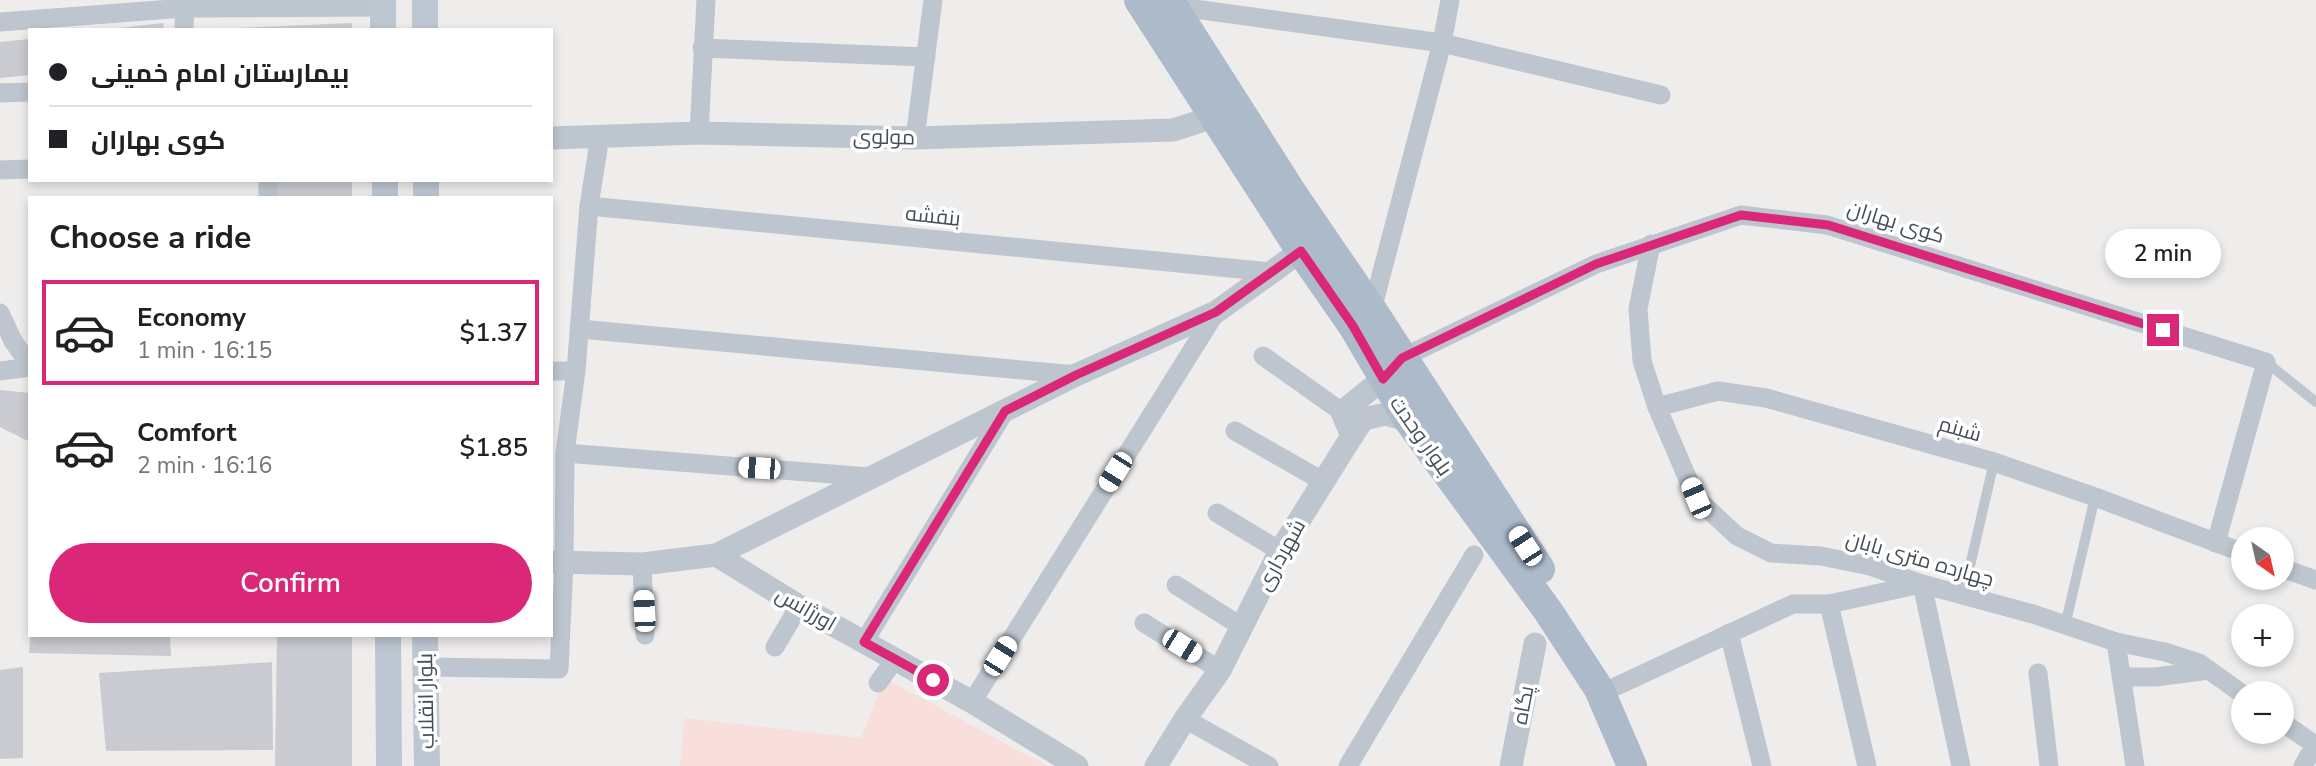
<!DOCTYPE html>
<html lang="en">
<head>
<meta charset="utf-8">
<style>
	body { margin:0; font-family:"Nunito Sans",Cairo,sans-serif; background:#f6f6f6; color:#202124; height:100vh; display:flex; flex-direction:column; font-size:26px; white-space:nowrap }
	* { box-sizing:border-box; margin:0 }
	p { font-size:23px; color:#757577 }
	.icon { flex:none; width:38px; height:38px; fill:none; stroke:currentColor; stroke-width:2; stroke-linecap:round; stroke-linejoin:round }
	.map { position:relative; flex:1; overflow:hidden }
	.details { position:absolute; left:28px; top:196px; width:525px; height:441px; display:flex; flex-direction:column; background:#fff; border-radius:0px; box-shadow:0 4px 10px #0003 }
	.details>* { flex:none }
	.guide { position:absolute; left:28px; top:28px; width:525px; height:154px; border-radius:0px; box-shadow:0 4px 10px #0003; display:grid; align-content:center; height:154px; padding:0 21px; background:#fff }
	.needle { width:46px; rotate:146deg }
	.buttons { position:absolute; left:2231px; top:527px; display:grid; gap:14px }
	.buttons a { display:grid; place-items:center; width:63px; height:63px; border-radius:50%; background:#fff; box-shadow:0 4px 10px #0003; font-size:35px }
	.end { position:absolute; width:32px; height:32px; margin:-16px; border:9px solid #db2777; background:#fff; box-shadow:0 0 0 4px #fff }
	.from { border-radius:50% }
	.bubble { position:absolute; height:49px; border-radius:24px; background:#fff; box-shadow:0 4px 10px #0003; font-size:23px; font-weight:600; line-height:49px; text-align:center }
	.car { position:absolute; width:21px; height:42px; margin:-21px -10px; border-radius:9px; box-shadow:0 0 5px 2px #0007; background:linear-gradient(#fff 24%,#345 0 40%,#fff 0 76%,#345 0 86%,#fff 0) }
	.guide b { display:flex; align-items:center; gap:24px; height:66px; font-size:26px }
	.guide b+b { border-top:2px solid #e0e0e0 }
	.guide i { width:18px; height:18px; background:#202124 }
	ul { padding:0; list-style:none }
	li { display:flex; align-items:center; gap:21px; height:105px; margin:0 14px 10px; padding:0 7px; border:4px solid transparent; border-radius:0px }
	li div { flex:1 }
	li b { display:block; font-size:26px }
	li em { font-style:normal; font-weight:600 }
	li.current { border-color:#db2777 }
	li>.icon { width:63px; height:63px; stroke-width:1.5 }
	h2 { padding:0 21px; font-size:32px; line-height:84px }
	.primary-button { display:flex; gap:14px; margin-top:auto; padding:14px 21px }
	.primary-button a { flex:1; height:80px; border-radius:42px; background:#db2777; color:#fff; font-size:28px; font-weight:600; line-height:80px; text-align:center }
	.map>svg:first-child { display:block }
</style>
</head>
<body>
<div class="map">
<svg width="2316" height="766" viewBox="0 0 2316 766">
	<rect width="100%" height="100%" fill="#efecec"/>
	<!-- medical -->
	<path fill="#f9dfdc" d="M 884,678 L 1047,766 L 680,766 L 684,718 L 861,738 Z"/>
	<!-- building -->
	<g fill="#c9cbd1">
		<path d="M 163,23 L 164,30 L 120,30 L 120,28 Z"/>
		<path d="M 352,23 L 352,30 L 236,30 L 236,28 Z"/>
		<path d="M 30,39 L 30,75 L 0,78 L 0,42 Z"/>
		<rect x="273" y="180" width="79" height="18"/>
		<path d="M 0,390 L 30,393 L 30,442 L 0,427 Z"/>
		<path d="M 30,635 L 170,635 L 171,656 L 29,653 Z"/>
		<path d="M 277,635 L 352,635 L 352,766 L 275,766 Z"/>
		<path d="M 272,662 L 273,750 L 106,751 L 99,673 Z"/>
		<path d="M 23,667 L 23,758 L 0,759 L 0,670 Z"/>
	</g>
	<g fill="none" stroke-linecap="round" stroke-linejoin="round">
		<!-- service -->
		<g stroke="#bdc6ce" stroke-width="10">
			<path d="M 2266,362 L 2316,402"/>
			<path d="M 1963,596 L 1994,462"/>
			<path d="M 2065,626 L 2095,497"/>
		</g>
		<!-- minor -->
		<g stroke="#bdc6ce" stroke-width="19">
			<path d="M 1173,6 L 1442,43 L 1661,95"/>
			<path d="M 0,22 L 185,8 L 383,7"/>
			<path d="M 184,30 L 185,0"/>
			<path d="M 702,48 L 926,57"/>
			<path d="M 0,93 L 30,92"/>
			<path d="M 699,133 L 706,0"/>
			<path d="M 915,138 L 933,0"/>
			<path d="M 0,170 L 30,169"/>
			<path d="M 268,198 L 268,180"/>
			<path d="M 589,206 L 1271,272"/>
			<path d="M 1651,244 L 1638,309 L 1642,361 L 1657,407 L 1696,498 L 1737,536 L 1771,553 L 1821,556 L 1870,566 L 1922,584 L 2033,614 L 2116,642 L 2165,652 L 2199,663 L 2244,695"/>
			<path d="M 1372,310 L 1442,43 L 1450,0"/>
			<path d="M 0,313 L 13,341 L 30,365"/>
			<path d="M 580,329 L 1076,375"/>
			<path d="M 1263,356 L 1342,412"/>
			<path d="M 1402,358 L 1596,264 L 1741,215 L 1827,225 L 2266,362 L 2216,543"/>
			<path d="M 0,371 L 30,367"/>
			<path d="M 551,371 L 576,371"/>
			<path d="M 1657,407 L 1718,391 L 1766,398 L 1994,462 L 2095,497 L 2244,553"/>
			<path d="M 1235,431 L 1324,482"/>
			<path d="M 565,453 L 870,477"/>
			<path d="M 1217,513 L 1280,551"/>
			<path d="M 642,564 L 645,635"/>
			<path d="M 2282,568 L 2316,580"/>
			<path d="M 1922,584 L 1961,766"/>
			<path d="M 1176,585 L 1242,627"/>
			<path d="M 1829,604 L 1867,766"/>
			<path d="M 1144,623 L 1220,670"/>
			<path d="M 1729,633 L 1762,766"/>
			<path d="M 864,642 L 1005,411"/>
			<path d="M 2116,642 L 2135,766"/>
			<path d="M 775,647 L 799,606"/>
			<path d="M 426,667 L 559,669 L 564,563 L 565,453 L 576,371 L 589,206 L 600,136"/>
			<path d="M 2038,673 L 2049,766"/>
			<path d="M 2121,677 L 2156,677 L 2209,670"/>
			<path d="M 878,683 L 895,659"/>
			<path d="M 1617,686 L 1793,604 L 1829,604 L 1921,584"/>
			<path d="M 972,702 L 1216,312"/>
			<path d="M 1185,719 L 1269,766"/>
			<path d="M 2282,722 L 2315,745 L 2303,766"/>
			<path d="M 1348,766 L 1474,555"/>
		</g>
		<!-- tertiary -->
		<g stroke="#bdc6ce" stroke-width="23">
			<path d="M 551,138 L 699,133 L 915,138 L 1173,130 L 1214,117"/>
			<path d="M 1352,436 L 1363,419 L 1386,414 L 1409,421"/>
			<path d="M 716,555 L 1076,375 L 1216,312 L 1301,251"/>
			<path d="M 551,562 L 642,564 L 716,555 L 799,606 L 972,702 L 1077,766"/>
			<path d="M 1156,766 L 1185,719 L 1220,670 L 1280,551 L 1352,436 L 1342,412 L 1383,379 L 1395,367"/>
			<path d="M 1511,766 L 1535,644"/>
		</g>
		<!-- secondary -->
		<g stroke="#bdc7d2" stroke-width="26">
			<path d="M 383,0 L 383,30"/>
			<path d="M 425,0 L 425,30"/>
			<path d="M 385,180 L 385,198"/>
			<path d="M 426,198 L 426,180"/>
			<path d="M 388,635 L 389,766"/>
			<path d="M 425,635 L 427,766"/>
		</g>
		<!-- primary -->
		<g stroke="#acbaca" stroke-width="30">
			<path d="M 1139,0 L 1301,251 L 1353,326 L 1409,421 L 1548,611 L 1599,689 L 1632,766"/>
			<path d="M 1169,0 L 1294,196 L 1372,310 L 1540,569"/>
		</g>
	</g>
	<g fill="none" stroke-linecap="round" stroke-linejoin="round">
		<!-- route -->
		<path stroke="#db2777" stroke-width="9" d="M 933,680 L 864,642 L 1005,411 L 1076,375 L 1216,312 L 1301,251 L 1353,326 L 1383,379 L 1402,358 L 1596,264 L 1741,215 L 1828,225 L 2163,330"/>
	</g>
	<g text-anchor="middle" stroke-width="7" stroke-linejoin="round" paint-order="stroke">
		<!-- street labels -->
		<g font-size="21" fill="#454f58" stroke="#fff">
			<text transform="translate(884 137) rotate(1)" y="7">مولوی</text>
			<text transform="translate(933 216) rotate(6)" y="7">بنفشه</text>
			<text transform="translate(1896 222) rotate(17)" y="7">کوی بهاران</text>
			<text transform="translate(1960 429) rotate(16)" y="7">شبنم</text>
			<text transform="translate(1421 436) rotate(55)" y="7">بلوار وحدت</text>
			<text transform="translate(1281 555) rotate(-61)" y="7">شهرداری</text>
			<text transform="translate(1920 559) rotate(16)" y="7">چهارده متری بابان</text>
			<text transform="translate(806 609) rotate(30)" y="7">اورژانس</text>
			<text transform="translate(426 701) rotate(-91)" y="7">بلوار انقلاب</text>
			<text transform="translate(1523 705) rotate(-79)" y="7">پگاه</text>
		</g>
	</g>
</svg>
<div class="buttons">
<a><svg class="needle" viewBox="-14 -14 28 28"><path d="M0-13l5 13h-10z" fill="#e53935"/><path d="M0 13l5-13h-10z" fill="#757577"/></svg></a>
<a>+</a>
<a>−</a>
</div>
<i class="end from" style="left:933px;top:680px"></i>
<i class="end" style="left:2163px;top:330px"></i>
<div class="bubble" style="left:2105px;top:229px;width:116px">2 min</div>
<i class="car" style="left:759px;top:468px;rotate:274deg"></i>
<i class="car" style="left:1115px;top:472px;rotate:212deg"></i>
<i class="car" style="left:1696px;top:498px;rotate:337deg"></i>
<i class="car" style="left:1525px;top:546px;rotate:327deg"></i>
<i class="car" style="left:644px;top:611px;rotate:357deg"></i>
<i class="car" style="left:1182px;top:646px;rotate:122deg"></i>
<i class="car" style="left:1000px;top:656px;rotate:32deg"></i>
<div class="guide">
<b><i class="from"></i>بیمارستان امام خمینی</b>
<b><i></i>کوی بهاران</b>
</div>
<section class="details">
<h2>Choose a ride</h2>
<ul>
<li class="current"><svg class="icon" aria-label="car" viewBox="0 0 24 24"><path d="M5 17H2v-5l4-1 3-4h7l3 4 3 1v5h-3M9 17h6M6 11h13"/><circle cx="7" cy="17" r="2"/><circle cx="17" cy="17" r="2"/></svg><div><b>Economy</b><p>1 min · 16:15</p></div><em>$1.37</em></li>
<li><svg class="icon" aria-label="car" viewBox="0 0 24 24"><path d="M5 17H2v-5l4-1 3-4h7l3 4 3 1v5h-3M9 17h6M6 11h13"/><circle cx="7" cy="17" r="2"/><circle cx="17" cy="17" r="2"/></svg><div><b>Comfort</b><p>2 min · 16:16</p></div><em>$1.85</em></li>
</ul>
<div class="primary-button"><a>Confirm</a></div>
</section>
</div>
</body>
</html>
